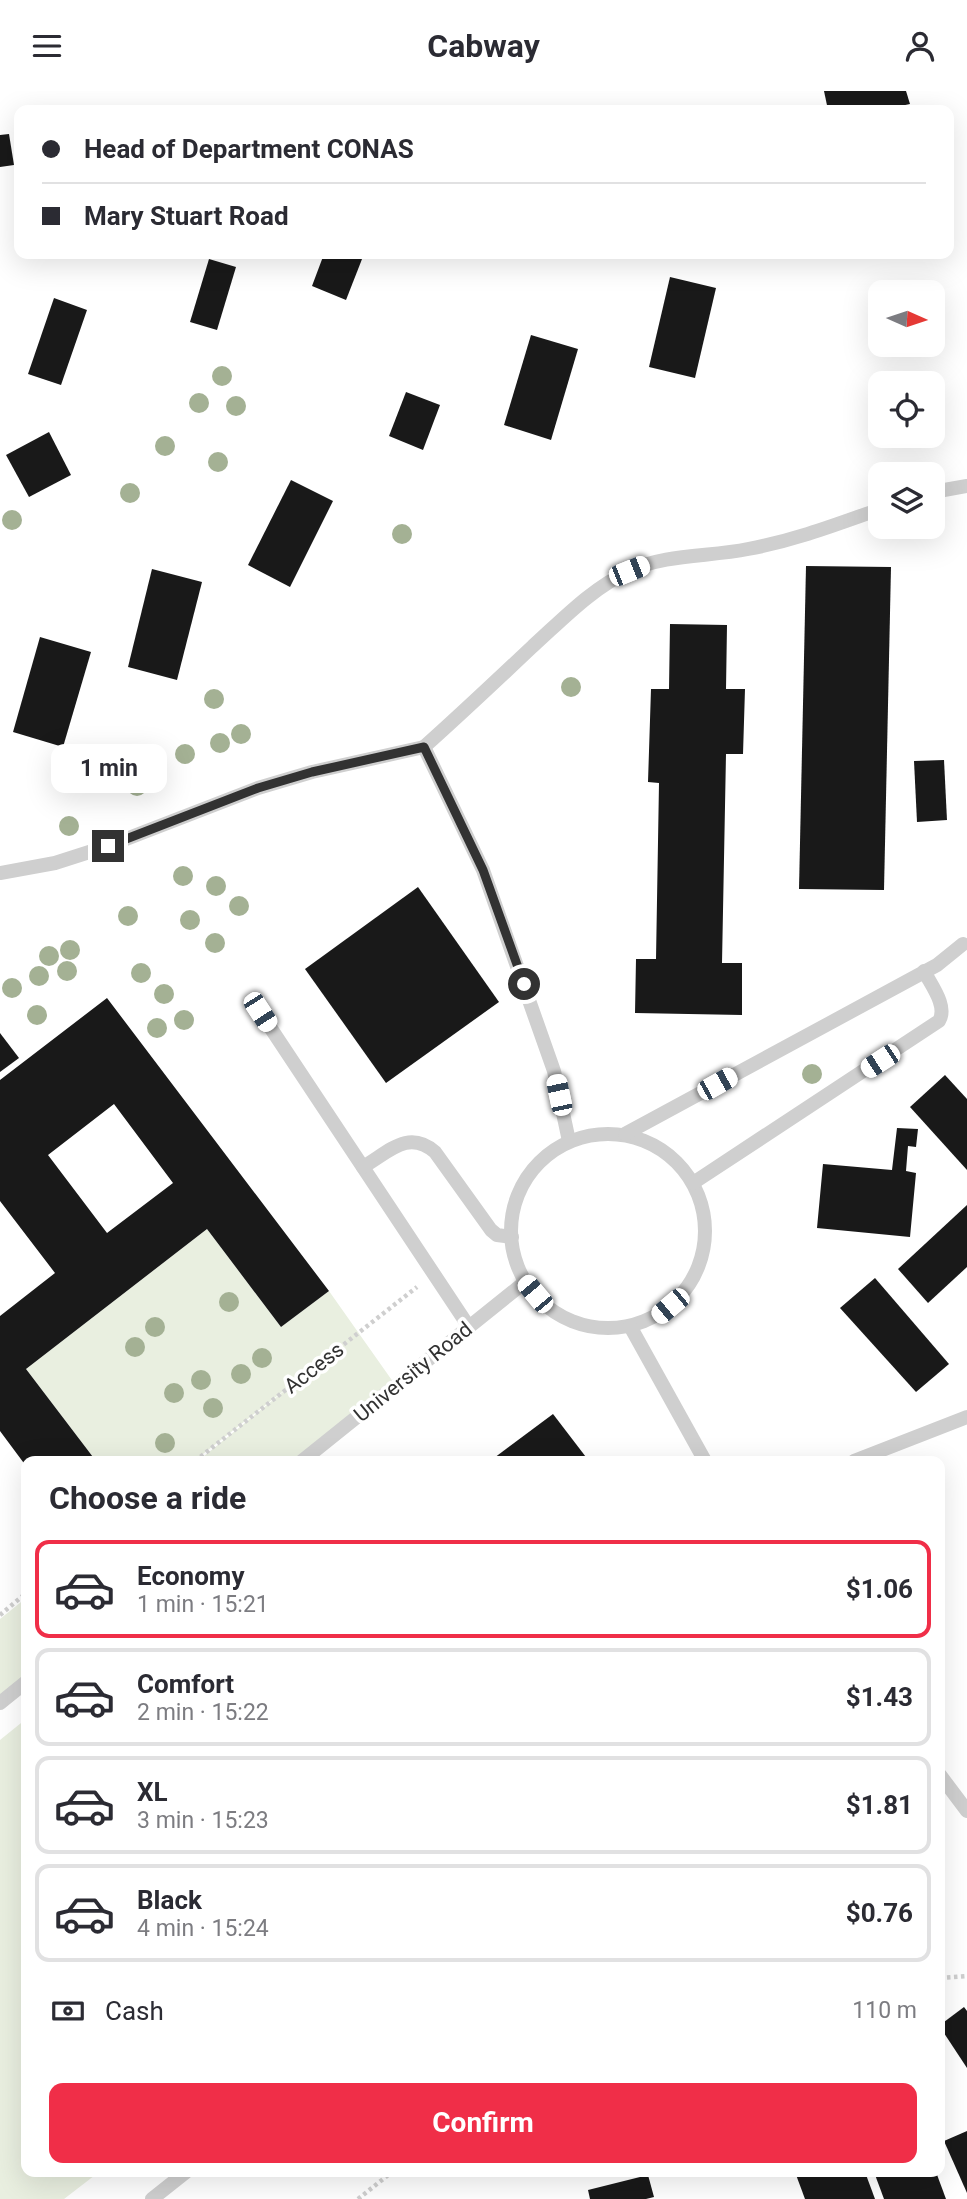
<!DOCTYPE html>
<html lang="en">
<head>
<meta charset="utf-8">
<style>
	body { margin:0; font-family:Roboto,sans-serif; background:#f2f2f3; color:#2b2b33; height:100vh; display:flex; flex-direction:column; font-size:26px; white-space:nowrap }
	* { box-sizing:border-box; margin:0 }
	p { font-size:23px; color:#7c7c81 }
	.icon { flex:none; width:38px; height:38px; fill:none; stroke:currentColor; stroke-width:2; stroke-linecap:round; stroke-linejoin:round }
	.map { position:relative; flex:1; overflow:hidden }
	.sheet { position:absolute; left:21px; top:1365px; width:924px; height:721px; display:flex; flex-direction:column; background:#fff; border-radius:14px; box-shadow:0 7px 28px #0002 }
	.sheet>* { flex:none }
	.banner { position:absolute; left:14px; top:14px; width:940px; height:154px; border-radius:14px; box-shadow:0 7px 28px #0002; display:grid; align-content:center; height:154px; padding:0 28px; background:#fff }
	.needle { width:46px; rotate:93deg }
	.controls { position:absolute; left:868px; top:189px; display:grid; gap:14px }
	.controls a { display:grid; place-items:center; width:77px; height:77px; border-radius:14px; background:#fff; box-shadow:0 7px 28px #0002; font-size:35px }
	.end { position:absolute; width:32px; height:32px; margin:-16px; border:9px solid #323232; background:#fff; box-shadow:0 0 0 4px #fff }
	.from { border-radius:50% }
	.bubble { position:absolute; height:49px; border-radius:14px; background:#fff; box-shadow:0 7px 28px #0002; font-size:23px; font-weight:700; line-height:49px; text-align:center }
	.car { position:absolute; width:21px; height:42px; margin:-21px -10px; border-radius:9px; box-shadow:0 0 5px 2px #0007; background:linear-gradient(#fff 24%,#345 0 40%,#fff 0 76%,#345 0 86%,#fff 0) }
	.banner b { display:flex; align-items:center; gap:24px; height:66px; font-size:26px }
	.banner b+b { border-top:2px solid #e1e1e2 }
	.banner i { width:18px; height:18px; background:#2b2b33 }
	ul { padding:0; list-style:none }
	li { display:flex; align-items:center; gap:21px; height:98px; margin:0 14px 10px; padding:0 14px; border:4px solid #e1e1e2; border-radius:14px }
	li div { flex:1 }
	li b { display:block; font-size:26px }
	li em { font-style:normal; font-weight:700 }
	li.on { border-color:#f02e48 }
	li>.icon { width:63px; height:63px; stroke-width:1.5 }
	h2 { padding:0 28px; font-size:32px; line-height:84px }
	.pay { display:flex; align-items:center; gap:18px; height:77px; padding:0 28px; font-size:26px }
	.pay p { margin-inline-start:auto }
	.primary-button { display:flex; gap:14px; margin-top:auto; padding:14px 28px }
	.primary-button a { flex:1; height:80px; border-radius:14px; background:#f02e48; color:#fff; font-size:28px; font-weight:700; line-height:80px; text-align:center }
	header { display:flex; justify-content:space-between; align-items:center; height:91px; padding:0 28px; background:#fff; font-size:32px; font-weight:700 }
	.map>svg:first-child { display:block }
</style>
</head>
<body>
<header><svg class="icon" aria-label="menu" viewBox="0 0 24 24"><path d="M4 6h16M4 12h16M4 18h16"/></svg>Cabway<svg class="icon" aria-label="person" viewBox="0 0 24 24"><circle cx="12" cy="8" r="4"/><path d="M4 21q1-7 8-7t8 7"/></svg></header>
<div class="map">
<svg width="967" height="2108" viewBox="0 0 967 2108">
	<rect width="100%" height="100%" fill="#fff"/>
	<!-- green -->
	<g fill="#e9efe0">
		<path d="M 207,1138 L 281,1236 L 329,1200 L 396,1295 L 302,1370 L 198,1370 L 304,1284 L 194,1370 L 96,1370 L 26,1278 Z"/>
		<path d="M 26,1507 L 26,1591 L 0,1612 L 0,1528 Z"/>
		<path d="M 26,1628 L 26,2081 L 99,2081 L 64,2108 L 0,2108 L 0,1649 Z"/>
	</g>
	<!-- building -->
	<g fill="#191919" fill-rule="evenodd">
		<path d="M 824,0 L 906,0 L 910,13 L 882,19 L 828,19 Z"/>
		<path d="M 9,43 L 14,74 L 0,76 L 0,44 Z"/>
		<path d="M 324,163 L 364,163 L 346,209 L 312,195 Z"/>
		<path d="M 209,168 L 236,176 L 217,239 L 190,231 Z"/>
		<path d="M 670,186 L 716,197 L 695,287 L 649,276 Z"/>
		<path d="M 54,207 L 87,219 L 61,294 L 28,283 Z"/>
		<path d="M 531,244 L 578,258 L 551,349 L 504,334 Z"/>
		<path d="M 406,301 L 440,314 L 423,359 L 389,345 Z"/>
		<path d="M 49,341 L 71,384 L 29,406 L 6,364 Z"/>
		<path d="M 291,389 L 333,410 L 290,496 L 248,474 Z"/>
		<path d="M 806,475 L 891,476 L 884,799 L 799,798 Z"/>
		<path d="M 152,478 L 202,491 L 177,589 L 128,576 Z"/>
		<path d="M 670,533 L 727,534 L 726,598 L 745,598 L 743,663 L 726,663 L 722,872 L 742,872 L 742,924 L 635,922 L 636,868 L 656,868 L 659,692 L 648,691 L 651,598 L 669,598 Z"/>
		<path d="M 40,546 L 91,561 L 63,656 L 13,641 Z"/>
		<path d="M 944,669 L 947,729 L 917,731 L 914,670 Z"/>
		<path d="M 418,796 L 499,911 L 386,992 L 305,878 Z"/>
		<path d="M 107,907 L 329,1200 L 281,1236 L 207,1138 L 26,1278 L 96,1370 L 26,1370 L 26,1375 L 0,1340 L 0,1225 L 55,1182 L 0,1110 L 0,989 ZM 114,1013 L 173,1092 L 107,1142 L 48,1064 Z"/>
		<path d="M 0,942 L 19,967 L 0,981 Z"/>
		<path d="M 945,984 L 967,1008 L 967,1079 L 910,1016 Z"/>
		<path d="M 897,1037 L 918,1038 L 916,1056 L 908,1055 L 906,1080 L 916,1082 L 910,1146 L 817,1137 L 823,1073 L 892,1079 Z"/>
		<path d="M 967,1114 L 967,1176 L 928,1212 L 898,1178 Z"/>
		<path d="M 875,1187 L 949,1273 L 916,1301 L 840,1217 Z"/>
		<path d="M 553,1323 L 589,1370 L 490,1370 Z"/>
		<path d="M 964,1916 L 967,1920 L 967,1977 L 940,1936 L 940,1934 Z"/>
		<path d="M 967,2040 L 967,2102 L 944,2050 Z"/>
		<path d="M 795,2081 L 865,2081 L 875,2108 L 805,2108 Z"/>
		<path d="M 874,2081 L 936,2081 L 946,2108 L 884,2108 Z"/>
		<path d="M 648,2084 L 654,2106 L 646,2108 L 590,2108 L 588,2099 Z"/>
	</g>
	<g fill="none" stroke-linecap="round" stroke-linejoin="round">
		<!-- path -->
		<g stroke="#cfcfcf" stroke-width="4.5" stroke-dasharray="3.5 3.5" stroke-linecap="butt">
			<path d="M 195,1370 L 417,1196"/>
			<path d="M 0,1524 L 26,1502"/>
			<path d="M 940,1887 L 967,1885"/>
			<path d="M 358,2108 L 392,2081"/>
		</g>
		<!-- lane -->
		<g stroke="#cfcfcf" stroke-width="14">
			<path d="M 933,401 L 967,395"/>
			<path d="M 424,656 C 461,623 497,589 533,555 C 563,528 591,498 629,480 C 666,463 708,466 748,458 C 796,449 835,434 880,418"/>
			<path d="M 424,656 L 483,779 L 554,980 L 569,1050"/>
			<path d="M 0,782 L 55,772 L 108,755 L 258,697 L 312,681 L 424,656"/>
			<path d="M 260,921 L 469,1236"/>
			<circle cx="608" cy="1140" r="97"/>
			<path d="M 625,1043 L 937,874 L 963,853"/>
			<path d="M 363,1076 C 389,1061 408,1038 435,1061 L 491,1139 L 497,1144 L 512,1146"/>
			<path d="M 693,1092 L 939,930 C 948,915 931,894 924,880"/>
			<path d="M 630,1235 L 705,1370"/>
			<path d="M 302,1370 L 525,1191"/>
			<path d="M 854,1370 L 967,1326"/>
			<path d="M 0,1612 L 26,1591"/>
			<path d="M 940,1684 L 967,1720"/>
			<path d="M 152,2108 L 186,2081"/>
		</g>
	</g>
	<!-- trees -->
	<g fill="#a4b194">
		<circle cx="222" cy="285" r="10"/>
		<circle cx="199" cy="312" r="10"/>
		<circle cx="236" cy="315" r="10"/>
		<circle cx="165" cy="355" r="10"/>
		<circle cx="218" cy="371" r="10"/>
		<circle cx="130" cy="402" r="10"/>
		<circle cx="12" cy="429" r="10"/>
		<circle cx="402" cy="443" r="10"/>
		<circle cx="571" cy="596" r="10"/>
		<circle cx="214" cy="608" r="10"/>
		<circle cx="241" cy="643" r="10"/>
		<circle cx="220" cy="652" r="10"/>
		<circle cx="185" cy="663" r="10"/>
		<circle cx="110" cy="683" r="10"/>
		<circle cx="137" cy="695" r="10"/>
		<circle cx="69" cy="735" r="10"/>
		<circle cx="183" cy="785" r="10"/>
		<circle cx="216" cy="795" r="10"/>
		<circle cx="239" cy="815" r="10"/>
		<circle cx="128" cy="825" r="10"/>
		<circle cx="190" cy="829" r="10"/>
		<circle cx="215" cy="852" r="10"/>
		<circle cx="70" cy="859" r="10"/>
		<circle cx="49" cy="865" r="10"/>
		<circle cx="67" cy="880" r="10"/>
		<circle cx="141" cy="882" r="10"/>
		<circle cx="39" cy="885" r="10"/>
		<circle cx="12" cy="897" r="10"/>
		<circle cx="164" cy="903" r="10"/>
		<circle cx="37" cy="924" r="10"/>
		<circle cx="184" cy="929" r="10"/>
		<circle cx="157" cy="937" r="10"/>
		<circle cx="812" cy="983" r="10"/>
		<circle cx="229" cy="1211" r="10"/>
		<circle cx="155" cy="1236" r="10"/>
		<circle cx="135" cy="1256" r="10"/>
		<circle cx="262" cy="1267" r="10"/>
		<circle cx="241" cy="1283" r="10"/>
		<circle cx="201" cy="1289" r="10"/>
		<circle cx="174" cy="1302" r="10"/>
		<circle cx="213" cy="1317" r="10"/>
		<circle cx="165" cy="1352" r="10"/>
	</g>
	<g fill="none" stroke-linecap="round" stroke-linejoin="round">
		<!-- route -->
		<path stroke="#323232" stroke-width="9" d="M 108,755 L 258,697 L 312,681 L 424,656 L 483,779 L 524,893"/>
	</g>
	<g text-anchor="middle" stroke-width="7" stroke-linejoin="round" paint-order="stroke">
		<!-- street labels -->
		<g font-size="21" fill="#323232" stroke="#fff">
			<text transform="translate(314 1277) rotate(-38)" y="7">Access</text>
			<text transform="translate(413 1281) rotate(-39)" y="7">University Road</text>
		</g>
	</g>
</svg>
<div class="controls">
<a><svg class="needle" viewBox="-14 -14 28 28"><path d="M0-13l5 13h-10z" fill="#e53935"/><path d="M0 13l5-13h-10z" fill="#7c7c81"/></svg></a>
<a><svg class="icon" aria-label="locate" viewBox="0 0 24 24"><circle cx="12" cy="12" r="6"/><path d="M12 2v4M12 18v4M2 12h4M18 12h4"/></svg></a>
<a><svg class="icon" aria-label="layers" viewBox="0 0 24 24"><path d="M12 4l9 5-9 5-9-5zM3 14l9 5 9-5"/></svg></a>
</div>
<i class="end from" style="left:524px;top:893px"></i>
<i class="end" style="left:108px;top:755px"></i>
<div class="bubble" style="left:51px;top:653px;width:116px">1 min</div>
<i class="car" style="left:629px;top:480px;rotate:68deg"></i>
<i class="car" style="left:260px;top:921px;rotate:147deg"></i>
<i class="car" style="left:880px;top:970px;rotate:237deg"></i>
<i class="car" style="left:717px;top:993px;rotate:61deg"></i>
<i class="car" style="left:559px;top:1004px;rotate:348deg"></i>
<i class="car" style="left:535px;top:1203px;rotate:320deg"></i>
<i class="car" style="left:670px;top:1215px;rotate:230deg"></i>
<div class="banner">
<b><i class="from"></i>Head of Department CONAS</b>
<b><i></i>Mary Stuart Road</b>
</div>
<section class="sheet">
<h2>Choose a ride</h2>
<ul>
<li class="on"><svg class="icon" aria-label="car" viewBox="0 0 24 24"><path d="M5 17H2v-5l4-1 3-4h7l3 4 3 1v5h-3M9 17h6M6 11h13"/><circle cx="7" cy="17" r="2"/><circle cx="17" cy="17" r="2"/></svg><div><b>Economy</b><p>1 min · 15:21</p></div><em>$1.06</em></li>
<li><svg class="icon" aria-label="car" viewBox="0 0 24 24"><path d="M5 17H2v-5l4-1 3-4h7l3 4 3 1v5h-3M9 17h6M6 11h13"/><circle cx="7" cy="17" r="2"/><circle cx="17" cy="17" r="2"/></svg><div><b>Comfort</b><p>2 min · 15:22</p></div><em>$1.43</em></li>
<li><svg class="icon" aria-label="car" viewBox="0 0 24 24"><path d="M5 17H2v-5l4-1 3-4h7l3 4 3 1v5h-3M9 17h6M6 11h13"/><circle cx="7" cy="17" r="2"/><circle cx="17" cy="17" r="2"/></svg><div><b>XL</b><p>3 min · 15:23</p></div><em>$1.81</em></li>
<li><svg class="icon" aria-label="car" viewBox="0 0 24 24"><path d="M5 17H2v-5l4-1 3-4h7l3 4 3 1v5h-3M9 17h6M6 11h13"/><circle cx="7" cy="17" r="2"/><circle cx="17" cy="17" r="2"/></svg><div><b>Black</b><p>4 min · 15:24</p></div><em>$0.76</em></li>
</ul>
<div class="pay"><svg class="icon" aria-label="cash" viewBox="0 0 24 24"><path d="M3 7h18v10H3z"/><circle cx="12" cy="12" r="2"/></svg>Cash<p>110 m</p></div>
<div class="primary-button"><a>Confirm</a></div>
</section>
</div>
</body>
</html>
